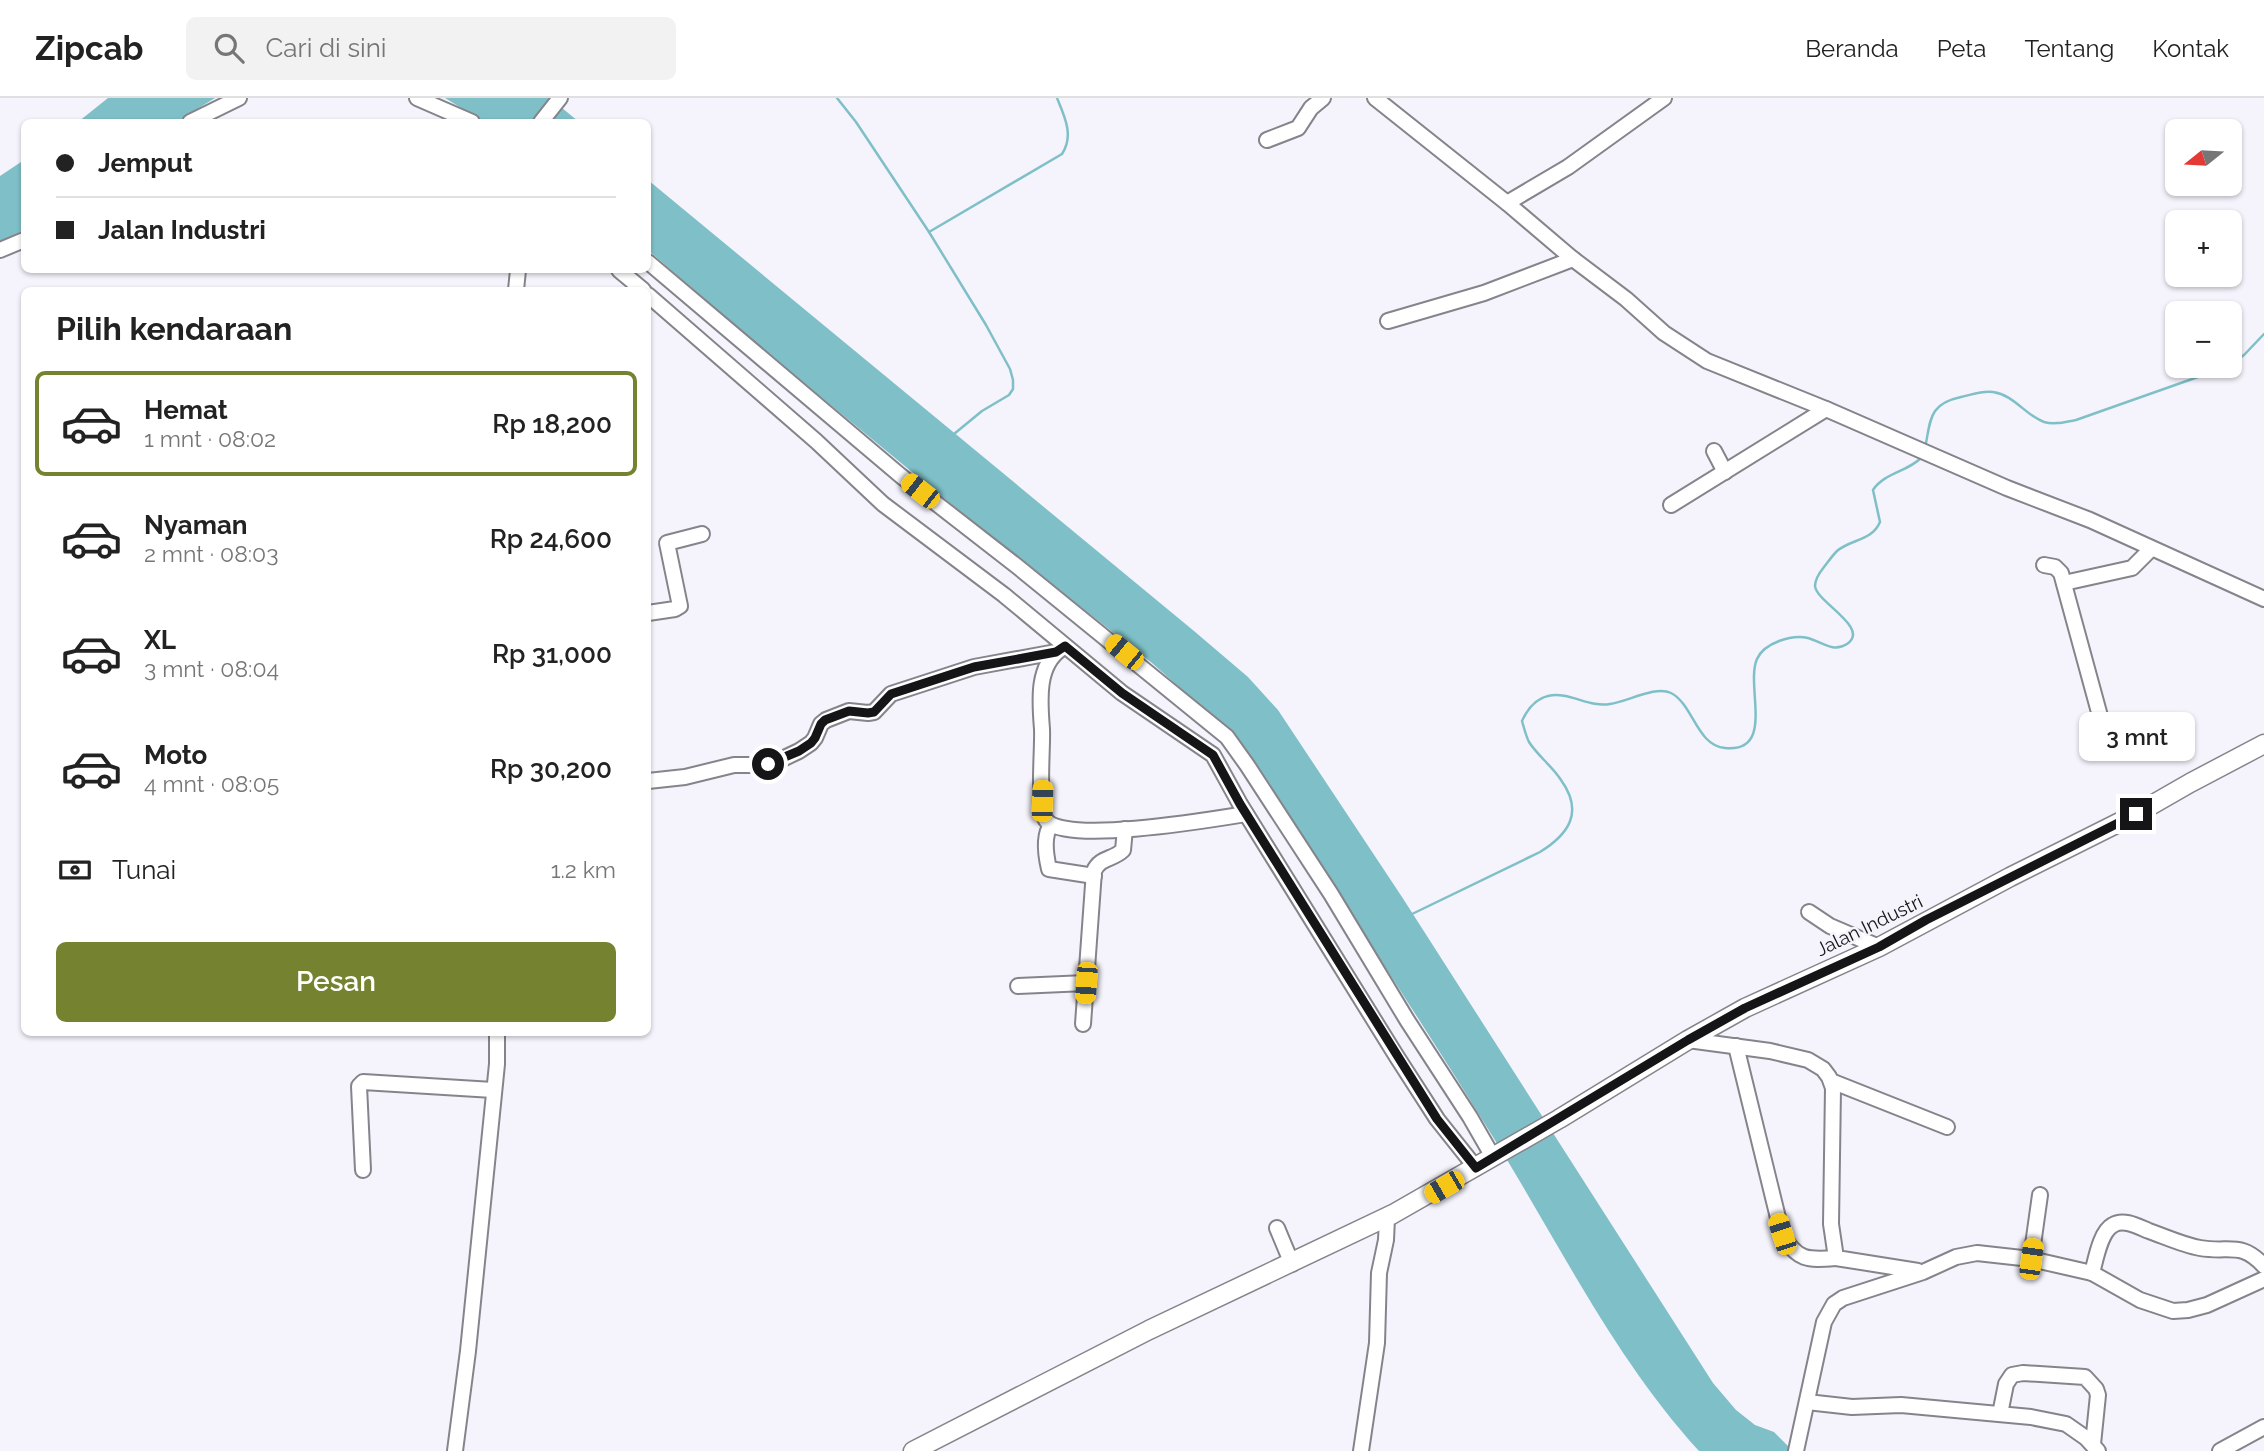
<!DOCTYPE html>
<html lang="id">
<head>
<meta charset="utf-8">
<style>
	body { margin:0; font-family:Raleway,sans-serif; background:#f2f2f2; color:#222; height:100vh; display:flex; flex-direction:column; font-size:26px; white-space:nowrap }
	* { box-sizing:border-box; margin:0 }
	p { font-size:23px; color:#767676 }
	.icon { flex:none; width:38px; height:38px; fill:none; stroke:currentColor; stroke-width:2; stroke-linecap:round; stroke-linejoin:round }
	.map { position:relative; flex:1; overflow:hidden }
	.sheet { position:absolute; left:21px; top:189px; width:630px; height:749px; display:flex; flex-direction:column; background:#fff; border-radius:10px; box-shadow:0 2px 5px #0004 }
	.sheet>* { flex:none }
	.hud { position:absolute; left:21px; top:21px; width:630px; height:154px; border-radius:10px; box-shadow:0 2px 5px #0004; display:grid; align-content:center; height:154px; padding:0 35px; background:#fff }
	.needle { width:46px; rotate:252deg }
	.fabs { position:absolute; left:2165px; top:21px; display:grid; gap:14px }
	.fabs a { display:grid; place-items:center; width:77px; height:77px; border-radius:10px; background:#fff; box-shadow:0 2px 5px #0004; font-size:35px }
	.end { position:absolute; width:32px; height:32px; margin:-16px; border:9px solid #151517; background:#fff; box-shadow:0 0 0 4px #fff }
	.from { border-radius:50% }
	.bubble { position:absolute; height:49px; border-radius:10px; background:#fff; box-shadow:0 2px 5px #0004; font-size:23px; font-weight:600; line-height:49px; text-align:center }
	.car { position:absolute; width:21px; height:42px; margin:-21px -10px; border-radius:9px; box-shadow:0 0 5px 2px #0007; background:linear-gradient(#f5c518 24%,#345 0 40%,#f5c518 0 76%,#345 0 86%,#f5c518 0) }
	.hud b { display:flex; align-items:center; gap:24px; height:66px; font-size:26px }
	.hud b+b { border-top:2px solid #e0e0e0 }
	.hud i { width:18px; height:18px; background:#222 }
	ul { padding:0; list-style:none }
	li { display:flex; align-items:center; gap:21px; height:105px; margin:0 14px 10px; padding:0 21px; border:4px solid transparent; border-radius:10px }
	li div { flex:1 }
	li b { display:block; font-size:26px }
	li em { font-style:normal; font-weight:600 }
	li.current { border-color:#75822f }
	li>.icon { width:63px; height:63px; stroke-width:1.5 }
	h2 { padding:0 35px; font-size:32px; line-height:84px }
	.pay { display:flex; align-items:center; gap:18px; height:77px; padding:0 35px; font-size:26px }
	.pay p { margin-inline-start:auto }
	.action { display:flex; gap:14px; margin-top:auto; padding:14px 35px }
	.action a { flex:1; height:80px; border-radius:10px; background:#75822f; color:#fff; font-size:28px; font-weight:600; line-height:80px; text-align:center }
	header { display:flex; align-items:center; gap:42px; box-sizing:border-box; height:98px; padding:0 35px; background:#fff; border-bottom:2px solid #e0e0e0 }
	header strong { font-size:33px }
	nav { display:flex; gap:38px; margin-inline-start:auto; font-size:24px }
	.search { width:490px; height:63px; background:#f2f2f2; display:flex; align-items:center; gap:18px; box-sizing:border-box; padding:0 24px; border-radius:10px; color:#767676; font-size:26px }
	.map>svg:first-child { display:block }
</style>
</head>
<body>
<header>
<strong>Zipcab</strong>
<div class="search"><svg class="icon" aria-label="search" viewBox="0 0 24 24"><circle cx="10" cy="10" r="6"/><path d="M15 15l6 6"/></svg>Cari di sini</div>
<nav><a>Beranda</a><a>Peta</a><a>Tentang</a><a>Kontak</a></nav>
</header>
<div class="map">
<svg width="2264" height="1353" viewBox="0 0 2264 1353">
	<rect width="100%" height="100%" fill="#f5f3fb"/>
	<!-- water -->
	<g fill="#7fc0c8">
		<path d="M 108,0 L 215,0 L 176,24 L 78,24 Z"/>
		<path d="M 445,0 L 550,0 L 579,24 L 484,24 Z"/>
		<path d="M 24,62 L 24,132 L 0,145 L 0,78 Z"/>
		<path d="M 648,82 L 1194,533 L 1248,579 L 1278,612 L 1402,799 L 1713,1285 L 1736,1312 L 1755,1327 L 1774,1334 L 1791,1351 L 1799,1353 L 1699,1353 C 1614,1260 1559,1145 1493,1039 C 1413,910 1329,783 1247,656 L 1223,628 L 1152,565 L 974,425 L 765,253 L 648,152 Z"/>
	</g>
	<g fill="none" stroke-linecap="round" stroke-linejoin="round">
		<!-- stream -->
		<g stroke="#7fc0c8" stroke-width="2.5">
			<path d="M 837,0 L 856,24 L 929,134 L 986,227 L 1010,271 L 1013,282 L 1013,291 L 1009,297 L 982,313 L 954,336"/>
			<path d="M 929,134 L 1062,56 C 1074,38 1065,19 1057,0"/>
			<path d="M 2230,267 L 2244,257 L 2264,236"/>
			<path d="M 1925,350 C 1931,322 1928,306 1961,299 C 1971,297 1983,292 1993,294 C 2014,297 2025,317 2044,324 C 2054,327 2065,324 2076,322 L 2229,268"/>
			<path d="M 1410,817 L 1540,754 C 1569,736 1584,714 1561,682 C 1552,668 1538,658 1529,644 C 1526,638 1524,630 1522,623 C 1527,612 1535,601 1548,598 C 1569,593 1589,610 1610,606 C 1627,604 1656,587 1671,595 C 1693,606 1697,648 1725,650 C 1776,655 1745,588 1757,561 C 1764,545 1792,536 1808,540 C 1822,544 1833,555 1847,546 C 1871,530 1816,504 1815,488 C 1815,482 1820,474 1824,469 C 1828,464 1832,458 1837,453 C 1851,441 1872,443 1880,424 L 1873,392 C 1884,375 1907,374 1921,360"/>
		</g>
		<defs>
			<g id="minor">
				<path d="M 417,0 L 472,24"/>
				<path d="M 1375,0 L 1507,105 L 1573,161 L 1626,201 L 1664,235 L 1707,263 L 1826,311 L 2007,390 L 2090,422 L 2264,501"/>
				<path d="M 190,24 L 239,0"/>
				<path d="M 541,24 L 560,0"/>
				<path d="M 1267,42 L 1298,30 L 1311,10 L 1323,0"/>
				<path d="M 1507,105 L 1568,69 L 1664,0"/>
				<path d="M 0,152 L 24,142"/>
				<path d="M 648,164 L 901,378 L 1018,469 L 1227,639 L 1247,667 L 1331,796 L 1407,922 L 1470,1019 L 1493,1059"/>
				<path d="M 619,172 L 643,192"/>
				<path d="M 516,192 L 518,172"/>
				<path d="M 648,197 L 816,343 L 883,406 L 1004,497 L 1122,595 L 1213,657 L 1240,706 L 1397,959 L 1437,1021 L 1476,1070"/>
				<path d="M 1388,223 L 1484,195 L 1573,161"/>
				<path d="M 1714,353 L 1725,374"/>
				<path d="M 1671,407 L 1826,311"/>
				<path d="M 2044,467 L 2055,469 L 2061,475 L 2109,651"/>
				<path d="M 2064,485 L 2132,470 L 2151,451"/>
				<path d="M 648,515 L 675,511 L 680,508 L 667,445 L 702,436"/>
				<path d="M 1061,551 C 1036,568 1040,605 1042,631 C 1043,651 1037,707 1046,722 C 1063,747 1215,721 1246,716"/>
				<path d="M 648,683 L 685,679 L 734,667 L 761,667 L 778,663 L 799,653 L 811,645 L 815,640 L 821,626 L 826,622 L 849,613 L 868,615 L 874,614 L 891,596 L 974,569 L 1056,554"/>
				<path d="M 1051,727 C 1043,738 1046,758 1049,771 L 1094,778"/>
				<path d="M 1809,814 L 1830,828 L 1879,849"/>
				<path d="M 1018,888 L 1086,885"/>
				<path d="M 1083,926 L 1094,773 C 1100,759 1113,762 1123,752 L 1125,731"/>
				<path d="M 1688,942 L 1770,953 L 1808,962 L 1823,971 L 1829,979 L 1833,990 L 1831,1126 L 1836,1160 L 1918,1173"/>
				<path d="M 1736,948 L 1782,1136 C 1797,1163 1808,1162 1836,1160"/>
				<path d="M 1831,983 L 1947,1029"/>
				<path d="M 363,1072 L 359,988 L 363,984 L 493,992"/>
				<path d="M 1277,1130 L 1292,1166"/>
				<path d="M 2031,1161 L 2040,1097"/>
				<path d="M 2092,1175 C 2096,1161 2100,1134 2113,1127 C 2124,1120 2139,1129 2149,1133 C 2166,1139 2183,1147 2200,1150 C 2230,1155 2241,1143 2264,1168"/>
				<path d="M 1807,1304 L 1852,1309 L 1901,1307 L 2031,1319 L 2066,1326 L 2086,1340 L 2098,1353"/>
				<path d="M 2000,1316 L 2006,1286 L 2012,1277 L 2023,1275 L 2085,1279 L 2096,1291 L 2098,1297 L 2093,1346"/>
				<path d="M 455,1353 L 468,1253 L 497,966 L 497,934"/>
				<path d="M 1361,1353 L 1377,1245 L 1379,1175 L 1386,1142 L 1387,1120"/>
				<path d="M 1796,1353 L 1824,1224 L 1834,1206 L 1843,1200 L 1923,1174 L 1956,1159 L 1977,1155 L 2031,1161 L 2092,1175 L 2140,1202 L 2173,1213 L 2188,1212 L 2207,1207 L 2264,1181"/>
				<path d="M 2220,1353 L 2264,1329"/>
			</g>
			<path id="major" d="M 913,1353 L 1149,1232 L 1393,1116 L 1559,1021 L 1688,942 L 1745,910 L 1879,849 L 2010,779 L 2136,716 L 2190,685 L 2264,646"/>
		</defs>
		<!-- minor casing -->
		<use href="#minor" stroke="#86848b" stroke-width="18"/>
		<!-- major casing -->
		<use href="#major" stroke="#86848b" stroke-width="21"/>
		<!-- minor -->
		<use href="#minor" stroke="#fff" stroke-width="14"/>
		<!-- major -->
		<use href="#major" stroke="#fff" stroke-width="18"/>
	</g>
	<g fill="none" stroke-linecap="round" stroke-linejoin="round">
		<!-- route -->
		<path stroke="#151517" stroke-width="9" d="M 768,666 L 799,653 L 811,645 L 815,640 L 821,626 L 825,622 L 849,613 L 868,615 L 874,614 L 891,596 L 974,569 L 1056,554 L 1065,548 L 1122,595 L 1213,657 L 1240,706 L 1437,1021 L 1476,1070 L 1688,942 L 1745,910 L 1879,849 L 1926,822 L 2136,716"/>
	</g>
	<g text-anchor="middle" stroke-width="5" stroke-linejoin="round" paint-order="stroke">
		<!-- street labels -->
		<g font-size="19" fill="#151517" stroke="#f5f3fb">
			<text transform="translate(1869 827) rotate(-26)" y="7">Jalan Industri</text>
		</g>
	</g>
</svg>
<div class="fabs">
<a><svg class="needle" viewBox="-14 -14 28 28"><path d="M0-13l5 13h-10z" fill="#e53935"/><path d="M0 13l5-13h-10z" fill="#767676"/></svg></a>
<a>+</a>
<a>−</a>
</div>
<i class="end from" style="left:768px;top:666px"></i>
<i class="end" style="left:2136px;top:716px"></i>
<div class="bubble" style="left:2079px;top:614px;width:116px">3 mnt</div>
<i class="car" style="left:920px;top:393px;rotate:308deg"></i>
<i class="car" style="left:1124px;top:554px;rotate:309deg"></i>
<i class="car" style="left:1042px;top:703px;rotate:2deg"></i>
<i class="car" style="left:1086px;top:885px;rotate:184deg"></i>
<i class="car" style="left:1444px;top:1089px;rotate:240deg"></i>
<i class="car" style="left:1782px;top:1136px;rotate:342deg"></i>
<i class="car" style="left:2031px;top:1161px;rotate:8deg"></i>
<div class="hud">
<b><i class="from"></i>Jemput</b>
<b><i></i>Jalan Industri</b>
</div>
<section class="sheet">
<h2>Pilih kendaraan</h2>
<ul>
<li class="current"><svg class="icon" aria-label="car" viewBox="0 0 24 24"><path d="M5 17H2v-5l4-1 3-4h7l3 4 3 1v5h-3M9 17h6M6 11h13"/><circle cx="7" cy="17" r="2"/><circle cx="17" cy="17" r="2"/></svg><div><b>Hemat</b><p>1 mnt · 08:02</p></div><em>Rp 18,200</em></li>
<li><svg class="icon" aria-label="car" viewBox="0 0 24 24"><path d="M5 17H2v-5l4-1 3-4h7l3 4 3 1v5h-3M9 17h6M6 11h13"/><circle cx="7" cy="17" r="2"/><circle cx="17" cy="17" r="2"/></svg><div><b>Nyaman</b><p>2 mnt · 08:03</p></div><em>Rp 24,600</em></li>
<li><svg class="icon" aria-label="car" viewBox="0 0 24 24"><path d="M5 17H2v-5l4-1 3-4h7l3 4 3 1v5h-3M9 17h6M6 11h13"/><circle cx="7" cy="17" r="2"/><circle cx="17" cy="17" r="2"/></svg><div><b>XL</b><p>3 mnt · 08:04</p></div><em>Rp 31,000</em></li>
<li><svg class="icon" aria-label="car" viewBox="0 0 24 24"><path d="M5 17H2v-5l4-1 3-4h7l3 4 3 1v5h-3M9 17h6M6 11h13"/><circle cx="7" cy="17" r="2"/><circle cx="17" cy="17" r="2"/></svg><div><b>Moto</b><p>4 mnt · 08:05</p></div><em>Rp 30,200</em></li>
</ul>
<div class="pay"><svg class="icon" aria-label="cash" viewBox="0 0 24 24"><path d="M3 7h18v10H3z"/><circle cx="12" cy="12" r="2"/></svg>Tunai<p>1.2 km</p></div>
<div class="action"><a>Pesan</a></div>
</section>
</div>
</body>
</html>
